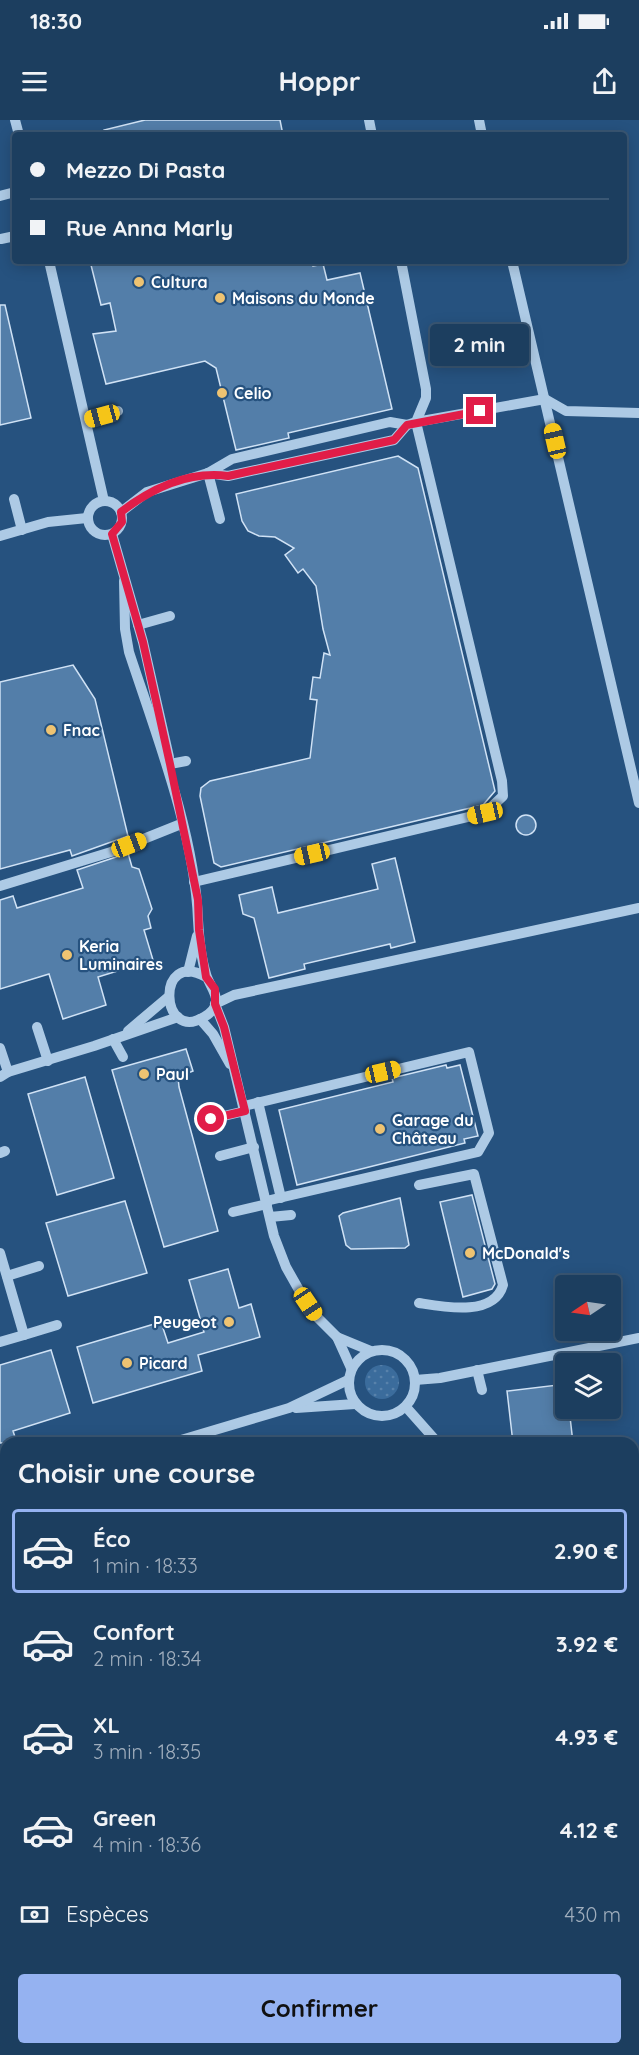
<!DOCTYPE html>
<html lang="fr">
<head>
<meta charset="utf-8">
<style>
	body { margin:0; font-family:Quicksand,sans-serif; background:#294968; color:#f1f3f6; height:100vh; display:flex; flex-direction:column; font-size:22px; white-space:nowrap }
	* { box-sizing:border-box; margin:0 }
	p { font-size:20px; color:#a0aebd }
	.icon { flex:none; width:33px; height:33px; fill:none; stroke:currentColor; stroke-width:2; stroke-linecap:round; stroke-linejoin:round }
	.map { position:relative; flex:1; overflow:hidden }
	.side { position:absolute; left:0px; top:1317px; width:639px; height:618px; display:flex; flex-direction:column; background:#1c3e5f; border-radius:18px 18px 0 0; box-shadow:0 3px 15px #0003,0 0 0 2px #3a5774 }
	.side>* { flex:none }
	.top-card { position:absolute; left:12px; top:12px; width:615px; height:132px; border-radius:6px; box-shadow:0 3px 15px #0003,0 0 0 2px #3a5774; display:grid; align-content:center; height:132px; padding:0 18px; background:#1c3e5f }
	.needle { width:39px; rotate:257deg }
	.controls { position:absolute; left:555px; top:1155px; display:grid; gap:12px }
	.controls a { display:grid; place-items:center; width:66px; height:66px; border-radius:6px; background:#1c3e5f; box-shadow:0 3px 15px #0003,0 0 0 2px #3a5774; font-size:30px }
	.end { position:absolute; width:27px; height:27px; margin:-14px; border:8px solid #e11d48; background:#fff; box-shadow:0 0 0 3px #fff }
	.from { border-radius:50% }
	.bubble { position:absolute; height:42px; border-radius:6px; background:#1c3e5f; box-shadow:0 3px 15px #0003,0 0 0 2px #3a5774; font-size:20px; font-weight:700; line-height:42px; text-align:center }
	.car { position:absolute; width:18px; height:36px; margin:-18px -9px; border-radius:8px; box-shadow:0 0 4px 2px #0007; background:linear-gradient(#f5c518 24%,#345 0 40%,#f5c518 0 76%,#345 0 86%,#f5c518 0) }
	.top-card b { display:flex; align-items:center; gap:21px; height:57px; font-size:22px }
	.top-card b+b { border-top:2px solid #3a5774 }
	.top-card i { width:15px; height:15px; background:#f1f3f6 }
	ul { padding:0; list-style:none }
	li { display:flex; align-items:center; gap:18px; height:84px; margin:0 12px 9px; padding:0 6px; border:3px solid transparent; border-radius:6px }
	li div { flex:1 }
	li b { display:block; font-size:22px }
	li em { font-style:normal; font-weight:700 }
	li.on { border-color:#95b2f1 }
	li>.icon { width:54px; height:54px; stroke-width:1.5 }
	h2 { padding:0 18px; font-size:27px; line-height:72px }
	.pay { display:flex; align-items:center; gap:15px; height:66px; padding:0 18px; font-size:22px }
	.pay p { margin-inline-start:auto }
	.primary-button { display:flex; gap:12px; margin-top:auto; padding:12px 18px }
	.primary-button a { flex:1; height:69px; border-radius:6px; background:#95b2f1; color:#111; font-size:24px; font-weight:700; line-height:69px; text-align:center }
	.status { display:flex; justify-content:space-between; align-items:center; height:42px; padding:0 30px; background:#1c3e5f; direction:ltr }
	.status svg { height:16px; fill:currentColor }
	header { display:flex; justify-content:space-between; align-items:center; height:78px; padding:0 18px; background:#1c3e5f; font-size:27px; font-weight:700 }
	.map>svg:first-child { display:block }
</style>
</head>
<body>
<div class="status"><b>18:30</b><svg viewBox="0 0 49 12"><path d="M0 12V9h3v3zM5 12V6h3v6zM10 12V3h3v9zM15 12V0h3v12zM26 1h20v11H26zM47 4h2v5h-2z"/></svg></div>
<header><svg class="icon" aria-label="menu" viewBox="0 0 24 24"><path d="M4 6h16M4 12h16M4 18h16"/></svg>Hoppr<svg class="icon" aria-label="share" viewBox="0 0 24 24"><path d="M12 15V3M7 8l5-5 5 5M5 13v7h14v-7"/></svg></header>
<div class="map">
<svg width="639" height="1935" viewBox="0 0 639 1935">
	<defs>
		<pattern id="grass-dots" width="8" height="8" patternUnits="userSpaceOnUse" patternTransform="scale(1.5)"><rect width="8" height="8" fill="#3b6c9c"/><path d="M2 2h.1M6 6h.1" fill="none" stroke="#5882ab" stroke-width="1.8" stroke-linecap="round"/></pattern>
	</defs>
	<rect width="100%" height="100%" fill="#26527f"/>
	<!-- grass -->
	<circle fill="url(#grass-dots)" cx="382" cy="1262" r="17"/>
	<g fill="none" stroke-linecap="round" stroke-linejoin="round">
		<!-- stream -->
		<path stroke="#a1c5e6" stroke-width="4.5" d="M 538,1935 L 540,1929"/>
	</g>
	<!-- building -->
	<g fill="#537ea9" stroke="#d0e2f5" stroke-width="1.5">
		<path d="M 145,0 L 280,0 L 283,15 L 105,15 L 104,10 Z"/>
		<path d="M 90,141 L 312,141 L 313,146 L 323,144 L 327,160 L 360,153 L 392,289 L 288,313 L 289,318 L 236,330 L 216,248 L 205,241 L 106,264 L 93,214 L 116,211 L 110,183 L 101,185 Z"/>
		<path d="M 0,185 L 5,185 L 31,298 L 0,305 Z"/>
		<path d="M 398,336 L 418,348 L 495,671 L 483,685 L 221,747 L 214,743 L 200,676 L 201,668 L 210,661 L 310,638 L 317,580 L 310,579 L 313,557 L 320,558 L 324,533 L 330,535 L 323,509 L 316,466 L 303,449 L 298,453 L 285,435 L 294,428 L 275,417 L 259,416 L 248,411 L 242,401 L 236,374 Z"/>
		<path d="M 73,545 L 95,579 L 128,716 L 72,736 L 70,730 L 0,749 L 0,562 Z"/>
		<circle cx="526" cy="705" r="10"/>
		<path d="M 128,733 L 132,747 L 139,749 L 152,789 L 148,796 L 151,808 L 144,810 L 153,840 L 98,857 L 106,885 L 63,899 L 49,854 L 0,869 L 0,780 L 13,776 L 17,788 L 83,768 L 77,750 Z"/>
		<path d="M 395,738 L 415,822 L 391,828 L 390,824 L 304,844 L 305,849 L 269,858 L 254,798 L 243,794 L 239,775 L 272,767 L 278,793 L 378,769 L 372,744 Z"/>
		<path d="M 186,929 L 193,951 L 178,957 L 179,967 L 218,1111 L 164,1127 L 112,950 Z"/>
		<path d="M 446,945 L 447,948 L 460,945 L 478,1016 L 464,1019 L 465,1023 L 297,1065 L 279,990 L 393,962 L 392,958 Z"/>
		<path d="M 85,957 L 114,1058 L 57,1075 L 28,974 Z"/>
		<path d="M 472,1075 L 495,1164 L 492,1169 L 463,1177 L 440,1082 Z"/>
		<path d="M 400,1078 L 409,1125 L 405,1128 L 351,1129 L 346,1125 L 339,1096 L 343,1093 Z"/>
		<path d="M 125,1081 L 147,1153 L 68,1176 L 46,1103 Z"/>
		<path d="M 228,1149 L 239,1188 L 251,1184 L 260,1217 L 198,1235 L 202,1251 L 93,1283 L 77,1227 L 161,1202 L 168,1223 L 204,1212 L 189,1160 Z"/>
		<path d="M 51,1230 L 70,1293 L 13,1311 L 17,1323 L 0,1323 L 0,1245 Z"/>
		<path d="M 566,1264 L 566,1288 L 569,1288 L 573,1323 L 513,1323 L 507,1271 Z"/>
	</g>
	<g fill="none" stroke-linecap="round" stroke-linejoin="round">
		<!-- minor -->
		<g stroke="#adcae5" stroke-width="10">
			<path d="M 15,0 L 19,15"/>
			<path d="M 369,0 L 372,15"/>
			<path d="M 479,0 L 482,15"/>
			<path d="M 0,76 L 15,72"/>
			<path d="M 1,119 L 15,116"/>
			<path d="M 49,141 L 104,381"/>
			<path d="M 512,141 L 639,683"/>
			<path d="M 86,300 L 118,291"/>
			<path d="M 208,353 L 228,356 L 394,320 L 407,305"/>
			<path d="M 208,353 L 220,399"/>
			<path d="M 14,379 L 22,410"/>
			<circle cx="105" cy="398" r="17"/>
			<path d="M 121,392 L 147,372 L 208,353 L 232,339 L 390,302 L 407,305 L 416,302 L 426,278 L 426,269 L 401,141"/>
			<path d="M 112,414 L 143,522 L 169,637"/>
			<path d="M 0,416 L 48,402 L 87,398"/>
			<path d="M 124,461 L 125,509 L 129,532 C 156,614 195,714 198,800 C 199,818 201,838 206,854 C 210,869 228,883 204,897 C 160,924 155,828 206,857"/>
			<path d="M 138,505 L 170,496"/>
			<path d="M 170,644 L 186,641"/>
			<path d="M 194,762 L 485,693 L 503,676 L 502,661 L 416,302 L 545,279 L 566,291 L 639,293"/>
			<path d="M 0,766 L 111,732 L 181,704"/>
			<path d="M 188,852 L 197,816"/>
			<path d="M 200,899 L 213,914 L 230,944"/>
			<path d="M 37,907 L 48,941"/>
			<path d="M 128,911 L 167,878"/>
			<path d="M 113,919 L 123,937"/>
			<path d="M 0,928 L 8,952"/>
			<path d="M 0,957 L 8,952 L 94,926 L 178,897"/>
			<path d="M 258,982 L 281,1078"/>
			<path d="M 244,986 L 469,932 L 489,1013 L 478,1032 L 266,1081"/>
			<path d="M 211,999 L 245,991"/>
			<path d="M 0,1033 L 5,1031"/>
			<path d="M 220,1036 L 254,1027"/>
			<path d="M 233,1092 L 267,1084"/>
			<path d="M 270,1097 L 291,1095"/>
			<path d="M 0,1133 L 24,1215 L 0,1222"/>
			<path d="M 7,1156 L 39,1146"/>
			<path d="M 419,1183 C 444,1187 494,1197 503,1165 L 474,1054 L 419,1065"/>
			<path d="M 24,1215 L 57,1205"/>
			<path d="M 337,1217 L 371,1231"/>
			<circle cx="382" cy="1263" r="33"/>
			<path d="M 351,1248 L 337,1217 L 317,1197 L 299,1170 L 286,1147 L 274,1116 L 224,907 L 215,884 L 234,875 L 639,788"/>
			<path d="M 477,1250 L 482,1270"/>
			<path d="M 415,1260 L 440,1258 L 639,1218"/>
			<path d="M 406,1287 L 438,1323"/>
			<path d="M 296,1288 L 355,1284"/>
			<path d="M 171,1323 L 289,1288 L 348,1260"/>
			<path d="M 0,1387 L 6,1384"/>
			<path d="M 633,1572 L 639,1580"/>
			<path d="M 0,1608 L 6,1601"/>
			<path d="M 322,1929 L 326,1935"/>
			<path d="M 389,1935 L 390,1929"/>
		</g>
	</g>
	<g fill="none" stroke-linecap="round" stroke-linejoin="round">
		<!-- route -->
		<path stroke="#e11d48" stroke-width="8" d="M 211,999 L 245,991 L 224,907 L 215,884 L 215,869 L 206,857 L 199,810 L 198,780 L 170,644 L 143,522 L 112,414 L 122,402 L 121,392 C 151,369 189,351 228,356 L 394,320 L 407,305 L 480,291"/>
	</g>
	<!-- markers -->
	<g fill="#eec372" stroke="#26527f" stroke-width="2">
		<circle cx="139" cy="162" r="6"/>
		<circle cx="220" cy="178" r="6"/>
		<circle cx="222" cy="273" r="6"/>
		<circle cx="51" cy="610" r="6"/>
		<circle cx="67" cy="835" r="6"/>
		<circle cx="144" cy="954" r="6"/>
		<circle cx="380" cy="1009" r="6"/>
		<circle cx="470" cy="1133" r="6"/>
		<circle cx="229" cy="1202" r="6"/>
		<circle cx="127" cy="1243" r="6"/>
	</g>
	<g text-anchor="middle" stroke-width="4.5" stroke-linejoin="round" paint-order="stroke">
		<!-- poi labels -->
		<g font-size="16" font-weight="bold" fill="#fff" stroke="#26527f" text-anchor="start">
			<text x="151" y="168">Cultura</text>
			<text x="232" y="184">Maisons du Monde</text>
			<text x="234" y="279">Celio</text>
			<text x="63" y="616">Fnac</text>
			<text x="79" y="832">Keria<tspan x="79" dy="18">Luminaires</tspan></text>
			<text x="156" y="960">Paul</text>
			<text x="392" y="1006">Garage du<tspan x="392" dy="18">Château</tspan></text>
			<text x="482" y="1139">McDonald's</text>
			<text x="217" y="1208" text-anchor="end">Peugeot</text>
			<text x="139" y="1249">Picard</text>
		</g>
	</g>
</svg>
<div class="controls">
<a><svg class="needle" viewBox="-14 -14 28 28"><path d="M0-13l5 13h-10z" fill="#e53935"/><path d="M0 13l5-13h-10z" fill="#a0aebd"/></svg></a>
<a><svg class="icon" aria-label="layers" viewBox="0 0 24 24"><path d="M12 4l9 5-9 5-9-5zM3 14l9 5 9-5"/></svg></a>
</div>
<i class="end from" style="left:211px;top:999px"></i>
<i class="end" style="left:480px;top:291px"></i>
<div class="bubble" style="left:430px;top:204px;width:99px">2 min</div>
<i class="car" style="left:102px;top:296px;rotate:255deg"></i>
<i class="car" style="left:555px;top:321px;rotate:347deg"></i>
<i class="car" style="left:485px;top:693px;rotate:257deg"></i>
<i class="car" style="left:129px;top:725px;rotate:69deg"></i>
<i class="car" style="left:312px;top:734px;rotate:257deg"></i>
<i class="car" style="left:383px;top:952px;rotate:77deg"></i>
<i class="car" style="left:308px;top:1184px;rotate:146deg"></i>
<div class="top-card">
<b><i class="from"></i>Mezzo Di Pasta</b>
<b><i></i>Rue Anna Marly</b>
</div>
<section class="side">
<h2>Choisir une course</h2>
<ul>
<li class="on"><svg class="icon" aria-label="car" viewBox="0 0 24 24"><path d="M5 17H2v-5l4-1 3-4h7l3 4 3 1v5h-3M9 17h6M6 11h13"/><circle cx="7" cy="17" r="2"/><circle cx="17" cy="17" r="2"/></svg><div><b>Éco</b><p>1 min · 18:33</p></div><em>2.90 €</em></li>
<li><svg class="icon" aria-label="car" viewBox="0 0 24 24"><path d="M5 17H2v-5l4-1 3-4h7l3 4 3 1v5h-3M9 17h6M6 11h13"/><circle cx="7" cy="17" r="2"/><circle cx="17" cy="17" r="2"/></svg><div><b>Confort</b><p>2 min · 18:34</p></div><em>3.92 €</em></li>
<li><svg class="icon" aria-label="car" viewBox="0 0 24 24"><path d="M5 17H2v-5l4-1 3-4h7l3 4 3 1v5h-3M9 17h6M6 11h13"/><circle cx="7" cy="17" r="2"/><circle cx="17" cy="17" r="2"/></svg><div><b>XL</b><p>3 min · 18:35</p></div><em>4.93 €</em></li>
<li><svg class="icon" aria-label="car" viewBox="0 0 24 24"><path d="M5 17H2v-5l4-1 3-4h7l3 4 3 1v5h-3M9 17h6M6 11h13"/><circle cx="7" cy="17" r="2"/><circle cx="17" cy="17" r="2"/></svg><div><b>Green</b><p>4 min · 18:36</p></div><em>4.12 €</em></li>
</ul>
<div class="pay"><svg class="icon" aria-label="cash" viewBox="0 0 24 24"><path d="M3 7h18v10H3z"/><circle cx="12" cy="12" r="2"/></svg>Espèces<p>430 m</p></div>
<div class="primary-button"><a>Confirmer</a></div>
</section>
</div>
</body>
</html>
